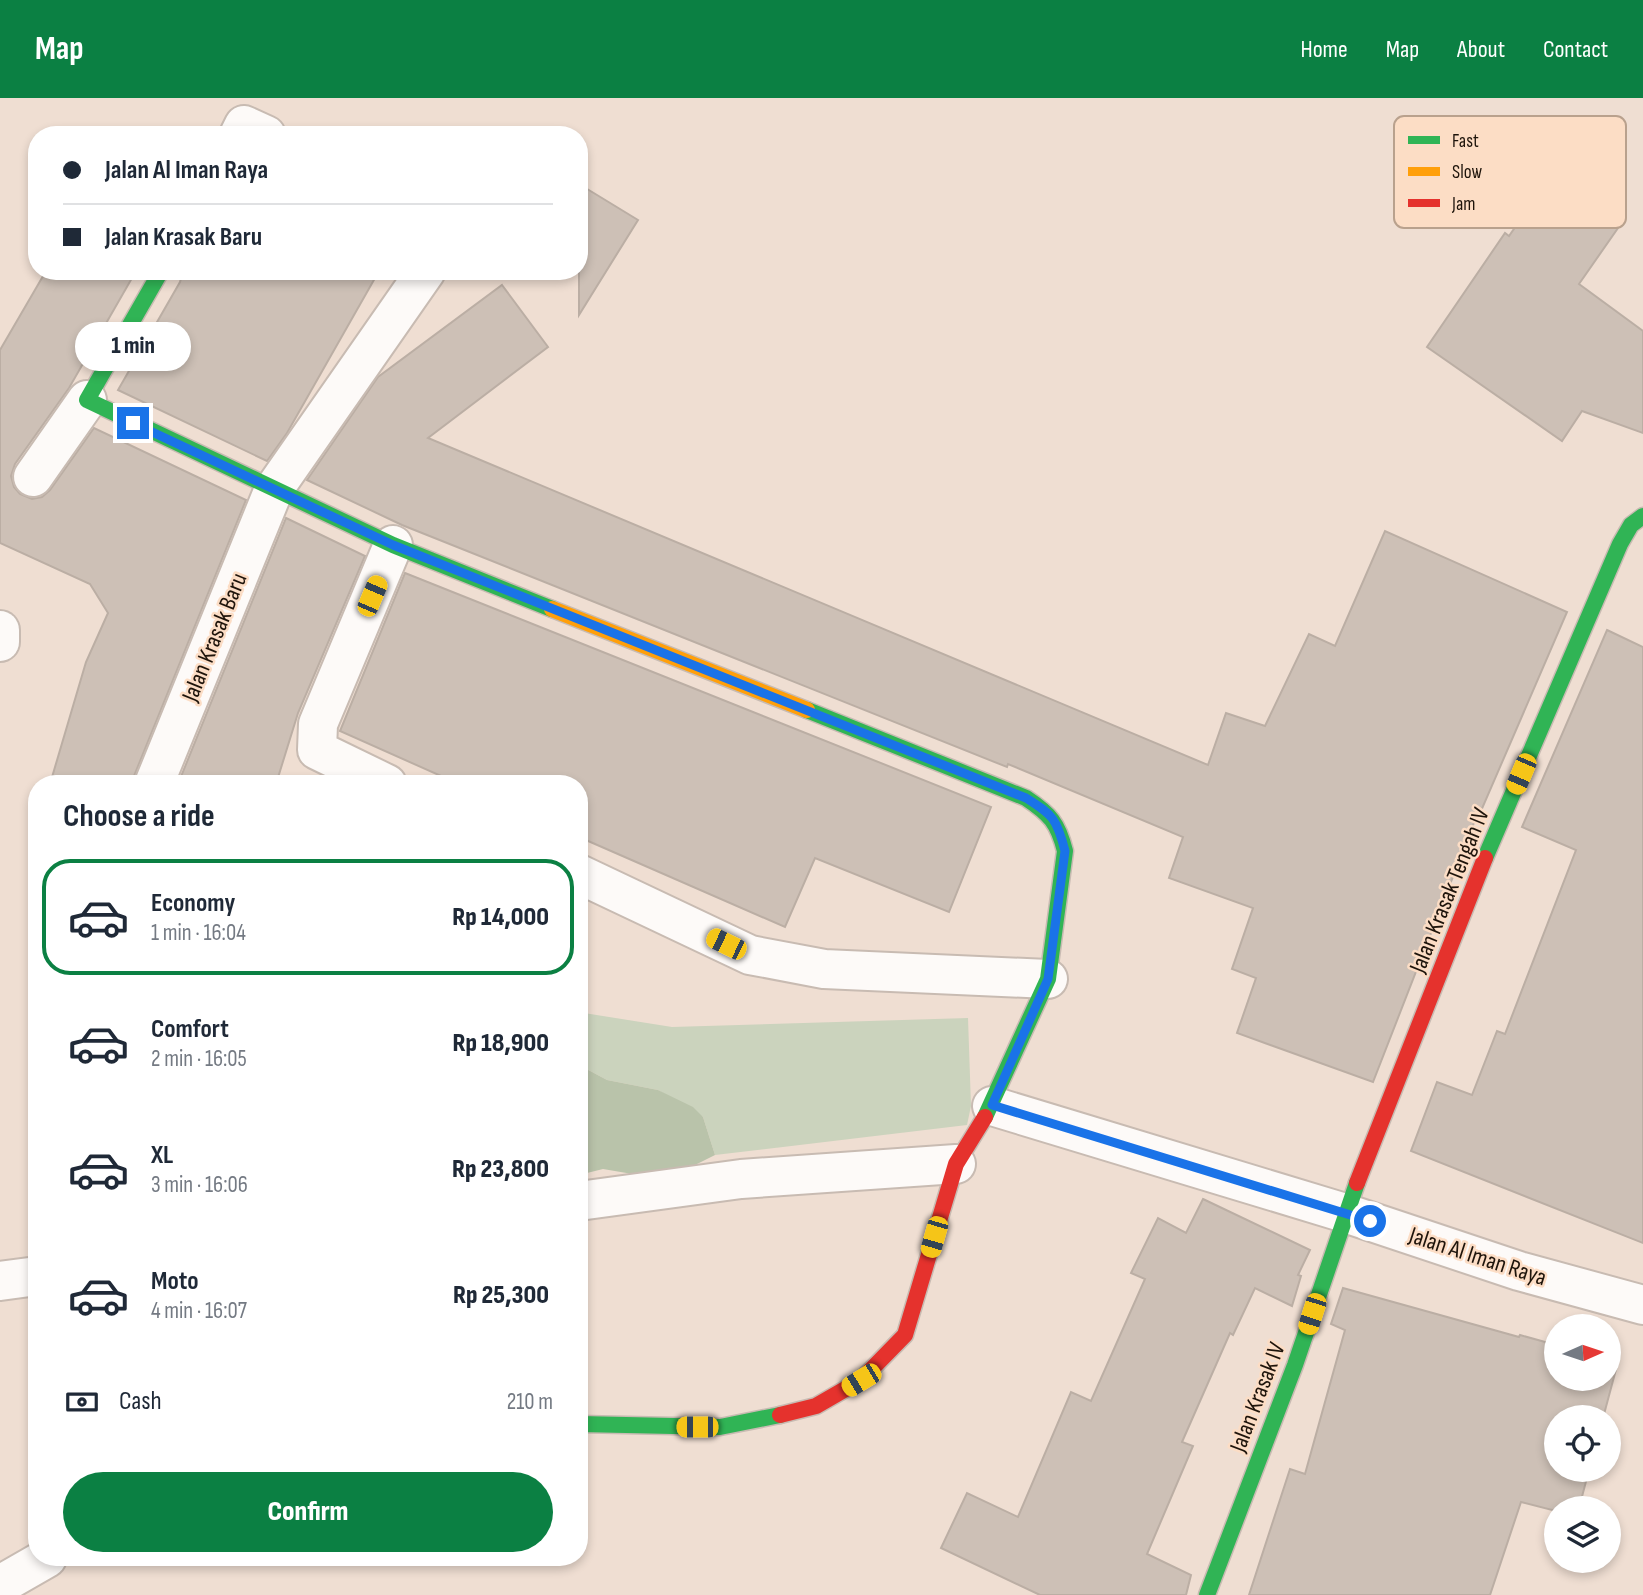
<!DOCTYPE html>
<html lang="en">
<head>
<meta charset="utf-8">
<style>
	body { margin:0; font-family:"Sofia Sans Condensed",sans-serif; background:#f2f2f3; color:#1f2937; height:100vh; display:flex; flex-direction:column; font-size:26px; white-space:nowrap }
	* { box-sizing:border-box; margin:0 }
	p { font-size:23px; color:#747a83 }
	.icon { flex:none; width:38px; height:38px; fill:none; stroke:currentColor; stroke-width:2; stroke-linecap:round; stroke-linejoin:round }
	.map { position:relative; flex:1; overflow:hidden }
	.sheet { position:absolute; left:28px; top:677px; width:560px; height:791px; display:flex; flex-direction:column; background:#fff; border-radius:28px; box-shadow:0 4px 10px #0003 }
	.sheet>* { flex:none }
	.guide { position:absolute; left:28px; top:28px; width:560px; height:154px; border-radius:28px; box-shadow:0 4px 10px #0003; display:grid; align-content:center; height:154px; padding:0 35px; background:#fff }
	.needle { width:46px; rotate:87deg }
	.buttons { position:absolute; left:1544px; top:1216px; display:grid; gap:14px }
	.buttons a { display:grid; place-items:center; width:77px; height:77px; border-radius:50%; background:#fff; box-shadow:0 4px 10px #0003; font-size:35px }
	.end { position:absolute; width:32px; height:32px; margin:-16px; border:9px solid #1a73e8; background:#fff; box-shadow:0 0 0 4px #fff }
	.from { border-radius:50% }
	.bubble { position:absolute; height:49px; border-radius:24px; background:#fff; box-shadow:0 4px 10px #0003; font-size:23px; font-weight:800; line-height:49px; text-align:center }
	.car { position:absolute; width:21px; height:42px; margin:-21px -10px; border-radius:9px; box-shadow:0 0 5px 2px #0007; background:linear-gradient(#f5c518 24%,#345 0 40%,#f5c518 0 76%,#345 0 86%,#f5c518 0) }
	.guide b { display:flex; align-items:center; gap:24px; height:66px; font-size:26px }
	.guide b+b { border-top:2px solid #e0e1e3 }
	.guide i { width:18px; height:18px; background:#1f2937 }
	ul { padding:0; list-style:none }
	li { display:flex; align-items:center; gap:21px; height:116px; margin:0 14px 10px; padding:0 21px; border:4px solid transparent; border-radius:28px }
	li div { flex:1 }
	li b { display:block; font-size:26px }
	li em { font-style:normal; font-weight:800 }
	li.active { border-color:#0b8043 }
	li>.icon { width:63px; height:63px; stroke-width:1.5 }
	h2 { padding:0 35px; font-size:32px; line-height:84px }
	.pay { display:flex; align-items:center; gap:18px; height:77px; padding:0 35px; font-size:26px }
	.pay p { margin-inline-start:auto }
	.button { display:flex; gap:14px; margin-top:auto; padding:14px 35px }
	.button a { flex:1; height:80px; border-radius:42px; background:#0b8043; color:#fff; font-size:28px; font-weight:800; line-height:80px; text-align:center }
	header { display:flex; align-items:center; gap:42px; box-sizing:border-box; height:98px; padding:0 35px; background:#0b8043; color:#fff }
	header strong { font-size:33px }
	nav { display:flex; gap:38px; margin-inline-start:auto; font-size:24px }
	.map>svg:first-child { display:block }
</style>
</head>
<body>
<header>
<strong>Map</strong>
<nav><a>Home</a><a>Map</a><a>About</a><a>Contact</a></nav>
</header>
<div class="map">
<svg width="1643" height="1497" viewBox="0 0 1643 1497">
	<rect width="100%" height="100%" fill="#efded2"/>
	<!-- green -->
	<path fill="#cbd3bd" d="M 579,912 L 584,915 L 672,929 L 968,920 L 971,1008 L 967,1027 L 715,1057 L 703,1019 L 658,992 L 607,982 L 579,967 Z"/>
	<!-- forest -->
	<path fill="#b9c3aa" d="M 579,967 L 607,982 L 658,992 L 693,1009 L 703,1019 L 715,1057 L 675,1077 L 650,1079 L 603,1071 L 579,1077 Z"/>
	<!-- building -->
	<g fill="#cdc0b6" stroke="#bbaea4" stroke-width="2">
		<path d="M 1548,82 L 1618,130 L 1579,186 L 1643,233 L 1643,335 L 1582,313 L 1562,343 L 1427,249 L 1505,135 L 1509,138 Z"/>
		<path d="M 579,86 L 638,122 L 579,217 Z"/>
		<path d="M 46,173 L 136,173 L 69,290 L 15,366 L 11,378 L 14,389 L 20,396 L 32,401 L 42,399 L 50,392 L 94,330 L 246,402 L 134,678 L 133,686 L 50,686 L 86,564 L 108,515 L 90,486 L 0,445 L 0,252 Z"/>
		<path d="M 183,173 L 379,173 L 287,335 L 267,363 L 118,292 L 180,184 Z"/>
		<path d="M 502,187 L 548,249 L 428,340 L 1208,667 L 1226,615 L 1265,628 L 1309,536 L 1335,548 L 1385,433 L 1567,514 L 1481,713 L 1479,712 L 1373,984 L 1237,935 L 1256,880 L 1232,871 L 1253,810 L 1169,780 L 1183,739 L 1008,666 L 1007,669 L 402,427 L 307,382 L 378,279 Z"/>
		<path d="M 286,420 L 365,458 L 298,615 L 276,686 L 178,686 Z"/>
		<path d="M 405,475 L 991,709 L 949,814 L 815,760 L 785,829 L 579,739 L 579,686 L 459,686 L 340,633 Z"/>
		<path d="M 1607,532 L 1643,549 L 1643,1145 L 1411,1053 L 1437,984 L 1472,997 L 1497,933 L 1505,936 L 1576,752 L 1522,729 Z"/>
		<path d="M 1203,1101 L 1310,1152 L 1298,1177 L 1301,1178 L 1292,1208 L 1255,1190 L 1233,1237 L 1230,1235 L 1182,1344 L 1193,1348 L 1147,1456 L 1191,1477 L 1186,1497 L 1040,1497 L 941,1450 L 967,1395 L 1018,1419 L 1071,1294 L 1091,1303 L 1145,1181 L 1131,1175 L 1158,1120 L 1186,1135 Z"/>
		<path d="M 1343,1190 L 1519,1239 L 1520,1237 L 1556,1247 L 1556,1281 L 1608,1281 L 1608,1261 L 1618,1264 L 1603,1320 L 1556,1320 L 1556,1372 L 1589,1372 L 1579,1410 L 1556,1410 L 1556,1413 L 1521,1404 L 1490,1497 L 1249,1497 L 1290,1371 L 1305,1376 L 1345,1232 L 1331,1226 Z"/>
	</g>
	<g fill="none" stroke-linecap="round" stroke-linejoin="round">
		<defs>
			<g id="street">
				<path d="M 239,37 L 244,27 L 266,37"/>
				<path d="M 33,379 L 87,302"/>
				<path d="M 0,532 L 0,544"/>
				<path d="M 154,686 L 274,391 L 426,173"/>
				<path d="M 387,686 L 317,652 L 318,626 L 393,447"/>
				<path d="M 579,776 L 750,857 L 824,871 L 1048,881"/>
				<path d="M 992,1008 L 1345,1115 L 1519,1173 L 1643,1207"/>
				<path d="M 579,1103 L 741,1081 L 956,1066"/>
				<path d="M 0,1183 L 37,1178"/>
				<path d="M 0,1487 L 47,1460"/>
			</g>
			<g id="fast">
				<path d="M 161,173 L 87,302 L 393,447 L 552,511"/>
				<path d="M 807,612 L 1026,700 C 1050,716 1058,725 1065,753 L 1048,881 L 985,1019"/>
				<path d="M 1485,760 L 1620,446 L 1631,427 L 1643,418"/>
				<path d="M 579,1326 L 720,1329 L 780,1317"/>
				<path d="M 1207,1497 L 1295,1267 L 1357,1085"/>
			</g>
			<path id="slow" d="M 552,511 L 807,612"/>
			<g id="jam">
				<path d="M 1357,1085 L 1485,760"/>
				<path d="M 780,1317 L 816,1308 L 861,1282 L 905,1237 L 956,1066 L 985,1019"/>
			</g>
		</defs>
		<!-- street casing -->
		<use href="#street" stroke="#c8bbb2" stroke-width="42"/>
		<!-- fast casing -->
		<use href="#fast" stroke="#c8bbb2" stroke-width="19"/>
		<!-- slow casing -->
		<use href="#slow" stroke="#c8bbb2" stroke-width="19"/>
		<!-- jam casing -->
		<use href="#jam" stroke="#c8bbb2" stroke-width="19"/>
		<!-- street -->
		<use href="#street" stroke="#fdfaf8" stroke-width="38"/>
		<!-- fast -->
		<use href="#fast" stroke="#30b455" stroke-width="16"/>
		<!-- slow -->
		<use href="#slow" stroke="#ff9f0a" stroke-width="16"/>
		<!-- jam -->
		<use href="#jam" stroke="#e5322d" stroke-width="16"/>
	</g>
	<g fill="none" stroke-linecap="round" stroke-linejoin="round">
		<!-- route -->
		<path stroke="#1a73e8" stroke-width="9" d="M 133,325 L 393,447 L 1026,700 C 1053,717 1057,721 1065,753 L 1048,881 L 992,1007 L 1370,1123"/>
	</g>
	<g text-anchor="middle" stroke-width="5" stroke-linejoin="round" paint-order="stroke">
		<!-- street labels -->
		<g font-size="24" fill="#1e140b" stroke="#fcddc5">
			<text transform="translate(214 539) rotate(-68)" y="8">Jalan Krasak Baru</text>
			<text transform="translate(1449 792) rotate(-68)" y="8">Jalan Krasak Tengah IV</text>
			<text transform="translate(1478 1158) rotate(18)" y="8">Jalan Al Iman Raya</text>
			<text transform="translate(1257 1299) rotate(-69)" y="8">Jalan Krasak IV</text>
		</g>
	</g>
	<!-- legend -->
	<rect x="1394" y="18" width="232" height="112" rx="10" fill="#fcddc5" stroke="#b9a18d" stroke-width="2"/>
	<rect x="1408" y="38" width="32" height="8" fill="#30b455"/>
	<rect x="1408" y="69" width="32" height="9" fill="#ff9f0a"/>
	<rect x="1408" y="101" width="32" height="8" fill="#e5322d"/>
	<g font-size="19" fill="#1e140b">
		<text x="1452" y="49">Fast</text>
		<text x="1452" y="80">Slow</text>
		<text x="1452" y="112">Jam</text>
	</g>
</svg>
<div class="buttons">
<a><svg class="needle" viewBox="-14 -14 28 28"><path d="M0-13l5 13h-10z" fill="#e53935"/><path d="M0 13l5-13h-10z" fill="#747a83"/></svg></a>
<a><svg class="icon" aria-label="locate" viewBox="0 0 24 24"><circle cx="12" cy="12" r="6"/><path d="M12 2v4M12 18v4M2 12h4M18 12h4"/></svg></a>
<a><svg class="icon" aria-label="layers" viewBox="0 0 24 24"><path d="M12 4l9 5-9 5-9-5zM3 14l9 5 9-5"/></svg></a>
</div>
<i class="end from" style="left:1370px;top:1123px"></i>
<i class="end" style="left:133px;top:325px"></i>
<div class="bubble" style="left:75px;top:224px;width:116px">1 min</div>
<i class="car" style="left:372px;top:498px;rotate:23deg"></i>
<i class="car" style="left:1521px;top:676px;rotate:203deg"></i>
<i class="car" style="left:726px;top:846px;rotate:296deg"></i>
<i class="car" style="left:934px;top:1139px;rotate:196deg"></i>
<i class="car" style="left:1312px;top:1216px;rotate:198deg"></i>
<i class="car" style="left:861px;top:1282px;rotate:239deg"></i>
<i class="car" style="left:697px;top:1329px;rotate:270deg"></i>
<div class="guide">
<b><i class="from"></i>Jalan Al Iman Raya</b>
<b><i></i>Jalan Krasak Baru</b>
</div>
<section class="sheet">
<h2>Choose a ride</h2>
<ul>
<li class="active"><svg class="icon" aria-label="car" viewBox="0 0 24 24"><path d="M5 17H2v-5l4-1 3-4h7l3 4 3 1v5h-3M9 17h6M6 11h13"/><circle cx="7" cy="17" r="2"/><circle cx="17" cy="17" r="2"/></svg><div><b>Economy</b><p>1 min · 16:04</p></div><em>Rp 14,000</em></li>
<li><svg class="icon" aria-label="car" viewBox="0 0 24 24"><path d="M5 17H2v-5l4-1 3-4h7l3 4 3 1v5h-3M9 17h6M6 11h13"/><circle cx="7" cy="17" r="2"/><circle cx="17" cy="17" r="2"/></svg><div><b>Comfort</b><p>2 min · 16:05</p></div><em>Rp 18,900</em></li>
<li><svg class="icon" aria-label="car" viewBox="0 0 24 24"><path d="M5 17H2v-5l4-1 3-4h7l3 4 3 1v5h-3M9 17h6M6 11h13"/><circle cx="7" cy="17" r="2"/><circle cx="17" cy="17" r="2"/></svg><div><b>XL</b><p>3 min · 16:06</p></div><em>Rp 23,800</em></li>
<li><svg class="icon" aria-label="car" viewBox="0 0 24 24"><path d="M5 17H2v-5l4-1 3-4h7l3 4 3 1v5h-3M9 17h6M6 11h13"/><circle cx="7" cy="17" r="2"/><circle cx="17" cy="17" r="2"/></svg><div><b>Moto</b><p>4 min · 16:07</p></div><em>Rp 25,300</em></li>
</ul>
<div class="pay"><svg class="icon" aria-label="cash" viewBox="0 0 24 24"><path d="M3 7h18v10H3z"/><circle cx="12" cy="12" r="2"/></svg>Cash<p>210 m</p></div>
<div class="button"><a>Confirm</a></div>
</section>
</div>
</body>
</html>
